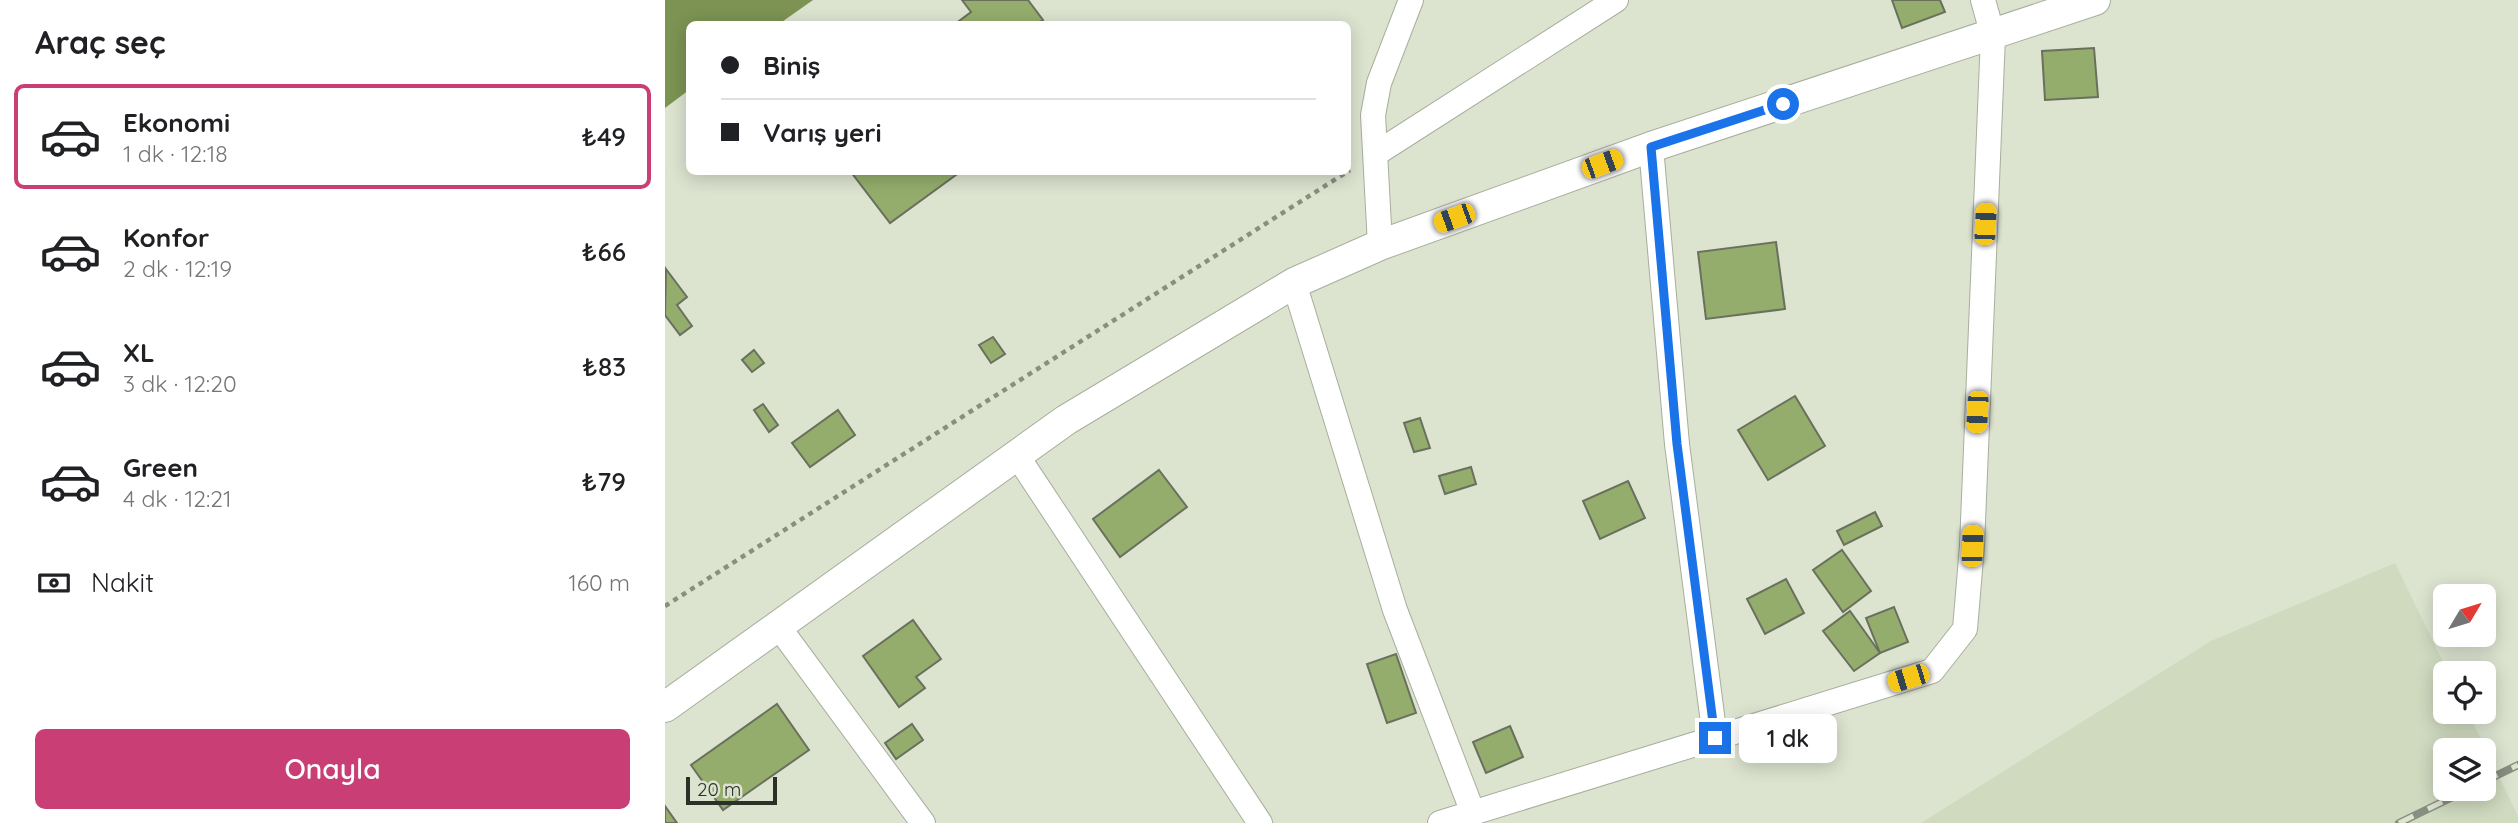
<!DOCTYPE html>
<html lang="tr">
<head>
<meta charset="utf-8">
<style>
	body { margin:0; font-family:Quicksand,sans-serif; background:#f6f6f6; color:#202124; height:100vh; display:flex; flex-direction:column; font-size:26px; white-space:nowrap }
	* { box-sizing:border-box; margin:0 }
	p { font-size:23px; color:#757577 }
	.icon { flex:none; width:38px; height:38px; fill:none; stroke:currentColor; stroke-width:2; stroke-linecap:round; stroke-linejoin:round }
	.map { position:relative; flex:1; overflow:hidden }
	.sheet { display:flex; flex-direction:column; background:#fff; width:665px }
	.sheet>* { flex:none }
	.banner { position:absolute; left:21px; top:21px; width:665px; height:154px; border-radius:10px; box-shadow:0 4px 18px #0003; display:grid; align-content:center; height:154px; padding:0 35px; background:#fff }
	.needle { width:46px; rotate:52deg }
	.fabs { position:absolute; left:1768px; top:584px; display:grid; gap:14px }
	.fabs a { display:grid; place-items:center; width:63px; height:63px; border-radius:10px; background:#fff; box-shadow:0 4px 18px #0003; font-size:35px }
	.scale { position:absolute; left:21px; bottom:18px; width:91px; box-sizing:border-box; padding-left:7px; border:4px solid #2c3028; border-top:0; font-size:19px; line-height:24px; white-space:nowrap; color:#2c3028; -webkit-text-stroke:5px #dce4d0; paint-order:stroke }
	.end { position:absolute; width:32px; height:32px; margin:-16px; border:9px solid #1a73e8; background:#fff; box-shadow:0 0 0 4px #fff }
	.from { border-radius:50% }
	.bubble { position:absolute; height:49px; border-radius:10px; background:#fff; box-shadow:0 4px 18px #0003; font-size:23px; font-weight:600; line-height:49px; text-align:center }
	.car { position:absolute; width:21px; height:42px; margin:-21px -10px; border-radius:9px; box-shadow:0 0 5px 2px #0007; background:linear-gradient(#f5c518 24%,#345 0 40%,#f5c518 0 76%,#345 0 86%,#f5c518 0) }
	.banner b { display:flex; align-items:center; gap:24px; height:66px; font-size:26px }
	.banner b+b { border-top:2px solid #e0e0e0 }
	.banner i { width:18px; height:18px; background:#202124 }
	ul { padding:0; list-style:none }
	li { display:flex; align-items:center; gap:21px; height:105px; margin:0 14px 10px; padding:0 21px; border:4px solid transparent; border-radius:10px }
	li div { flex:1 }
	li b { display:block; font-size:26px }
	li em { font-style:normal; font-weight:600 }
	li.current { border-color:#c93e74 }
	li>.icon { width:63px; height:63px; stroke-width:1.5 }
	h2 { padding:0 35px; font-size:32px; line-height:84px }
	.pay { display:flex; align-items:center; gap:18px; height:77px; padding:0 35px; font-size:26px }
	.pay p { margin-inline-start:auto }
	.button { display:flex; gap:14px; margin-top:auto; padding:14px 35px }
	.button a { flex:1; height:80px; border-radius:10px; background:#c93e74; color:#fff; font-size:28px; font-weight:600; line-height:80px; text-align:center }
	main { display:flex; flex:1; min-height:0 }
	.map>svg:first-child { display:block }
</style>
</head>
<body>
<main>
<section class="sheet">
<h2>Araç seç</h2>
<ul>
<li class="current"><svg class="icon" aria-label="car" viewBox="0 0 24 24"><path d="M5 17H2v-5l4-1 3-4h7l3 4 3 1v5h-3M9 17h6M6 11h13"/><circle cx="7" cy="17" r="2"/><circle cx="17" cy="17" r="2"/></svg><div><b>Ekonomi</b><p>1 dk · 12:18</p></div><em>₺49</em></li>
<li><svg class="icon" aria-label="car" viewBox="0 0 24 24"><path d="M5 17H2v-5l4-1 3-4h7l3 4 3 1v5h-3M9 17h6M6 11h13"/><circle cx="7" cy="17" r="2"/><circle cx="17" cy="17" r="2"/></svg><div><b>Konfor</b><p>2 dk · 12:19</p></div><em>₺66</em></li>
<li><svg class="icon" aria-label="car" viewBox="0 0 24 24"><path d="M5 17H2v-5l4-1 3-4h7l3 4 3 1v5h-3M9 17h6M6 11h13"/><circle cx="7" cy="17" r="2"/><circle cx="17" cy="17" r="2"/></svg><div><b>XL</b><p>3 dk · 12:20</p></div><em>₺83</em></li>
<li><svg class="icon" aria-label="car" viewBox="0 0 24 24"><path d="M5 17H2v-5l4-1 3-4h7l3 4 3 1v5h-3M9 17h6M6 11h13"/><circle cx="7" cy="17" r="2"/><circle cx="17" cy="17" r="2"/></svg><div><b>Green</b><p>4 dk · 12:21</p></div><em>₺79</em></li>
</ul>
<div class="pay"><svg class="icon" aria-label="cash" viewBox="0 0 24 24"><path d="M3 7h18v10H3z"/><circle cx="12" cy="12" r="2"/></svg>Nakit<p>160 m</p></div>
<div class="button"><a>Onayla</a></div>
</section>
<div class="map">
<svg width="1853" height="823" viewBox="0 0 1853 823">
	<rect width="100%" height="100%" fill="#dce4d0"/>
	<!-- built -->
	<path fill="#cfdabf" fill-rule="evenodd" d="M 1730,563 L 1784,674 L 1780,674 L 1780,712 L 1803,712 L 1853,816 L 1853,823 L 1256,823 L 1546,641 ZM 1780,751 L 1818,751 L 1818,789 L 1780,789 Z"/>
	<!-- water -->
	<path fill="#7c9353" d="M 0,0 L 148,0 L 114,24 L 24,24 L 24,90 L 0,108 Z"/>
	<!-- building -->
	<g fill="#94ad6c" stroke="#69705e" stroke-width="2">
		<path d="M 297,0 L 363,0 L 378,20 L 372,24 L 290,24 L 306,12 Z"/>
		<path d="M 1227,0 L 1275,0 L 1280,12 L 1237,28 Z"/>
		<path d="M 1429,48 L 1433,97 L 1380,100 L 1377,51 Z"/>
		<path d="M 186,172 L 295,172 L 225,223 Z"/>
		<path d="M 1111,242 L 1120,309 L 1041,319 L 1033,252 Z"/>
		<path d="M 1,269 L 22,297 L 12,305 L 27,326 L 15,335 L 0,315 Z"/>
		<path d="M 328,337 L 340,354 L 326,363 L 314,345 Z"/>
		<path d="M 89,350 L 99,363 L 87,372 L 77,360 Z"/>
		<path d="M 1130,396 L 1160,446 L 1103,480 L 1073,430 Z"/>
		<path d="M 98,404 L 113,425 L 104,432 L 89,410 Z"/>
		<path d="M 173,410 L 190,435 L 145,467 L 127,443 Z"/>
		<path d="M 755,418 L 765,448 L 749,452 L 739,423 Z"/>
		<path d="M 806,467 L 811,484 L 780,494 L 774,476 Z"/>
		<path d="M 494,470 L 522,507 L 455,557 L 428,519 Z"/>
		<path d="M 963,481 L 980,518 L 935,539 L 918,501 Z"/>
		<path d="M 1210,512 L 1217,526 L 1179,545 L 1172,531 Z"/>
		<path d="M 1177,550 L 1206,591 L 1178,612 L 1148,570 Z"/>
		<path d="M 1121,579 L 1139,613 L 1100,634 L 1082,599 Z"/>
		<path d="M 1229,607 L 1243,642 L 1215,653 L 1201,618 Z"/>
		<path d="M 1185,611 L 1215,653 L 1189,671 L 1158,631 Z"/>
		<path d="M 248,620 L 276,659 L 251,677 L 260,688 L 234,707 L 198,656 Z"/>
		<path d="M 731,654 L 751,713 L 722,723 L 702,664 Z"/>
		<path d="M 112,704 L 144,750 L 58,810 L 26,765 Z"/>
		<path d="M 247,724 L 258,740 L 231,759 L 220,743 Z"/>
		<path d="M 845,726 L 858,757 L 821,773 L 808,742 Z"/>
		<path d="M 0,806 L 12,823 L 0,823 Z"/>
	</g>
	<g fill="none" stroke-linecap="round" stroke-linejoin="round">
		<defs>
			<g id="minor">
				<path d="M 986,147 L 1012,444 L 1050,738"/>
				<path d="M 712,153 L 951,0"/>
				<path d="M 715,245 L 708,115 L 714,83 L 746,0"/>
				<path d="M 629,283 L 730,610 L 808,813"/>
				<path d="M 351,454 L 595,823"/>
				<path d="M 113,626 L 258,823"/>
				<path d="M 775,823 L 1267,671 L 1300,629 L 1307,546 L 1328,36 L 1318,0"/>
			</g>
			<path id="tertiary" d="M 0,707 L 401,420 L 629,283 L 715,245 L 986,147 L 1430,0"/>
		</defs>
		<!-- minor casing -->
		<use href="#minor" stroke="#a7af9c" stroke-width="26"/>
		<!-- tertiary casing -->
		<use href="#tertiary" stroke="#a7af9c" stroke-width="32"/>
		<!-- path -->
		<path stroke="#888f80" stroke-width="4.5" stroke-dasharray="5 5" stroke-linecap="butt" d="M 0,606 L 685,170"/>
		<!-- minor -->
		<use href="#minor" stroke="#fff" stroke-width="24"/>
		<!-- tertiary -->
		<use href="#tertiary" stroke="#fff" stroke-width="30"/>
		<defs>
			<g id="rail">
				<path d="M 1818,782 L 1853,765"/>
				<path d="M 1734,823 L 1804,789"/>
			</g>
		</defs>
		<!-- rail casing -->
		<use href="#rail" stroke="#888e80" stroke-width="8"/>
		<!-- rail -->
		<use href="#rail" stroke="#dce4d0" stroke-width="5" stroke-dasharray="16" stroke-linecap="butt"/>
	</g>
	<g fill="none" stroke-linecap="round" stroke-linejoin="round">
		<!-- route -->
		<path stroke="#1a73e8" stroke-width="9" d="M 1050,738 L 1012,444 L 986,147 L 1118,104"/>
	</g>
</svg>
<div class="fabs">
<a><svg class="needle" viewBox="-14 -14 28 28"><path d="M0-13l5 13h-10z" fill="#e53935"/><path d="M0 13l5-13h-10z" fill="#757577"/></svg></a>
<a><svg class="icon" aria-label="locate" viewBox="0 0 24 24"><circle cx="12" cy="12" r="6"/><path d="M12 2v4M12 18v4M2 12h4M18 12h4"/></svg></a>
<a><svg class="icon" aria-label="layers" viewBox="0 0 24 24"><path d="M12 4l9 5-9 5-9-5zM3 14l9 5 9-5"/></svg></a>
</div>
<div class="scale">20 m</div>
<i class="end from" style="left:1118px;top:104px"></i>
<i class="end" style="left:1050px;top:738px"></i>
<div class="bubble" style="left:1074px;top:714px;width:98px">1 dk</div>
<i class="car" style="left:937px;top:164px;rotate:70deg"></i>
<i class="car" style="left:789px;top:218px;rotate:250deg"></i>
<i class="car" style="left:1320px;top:224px;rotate:3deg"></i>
<i class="car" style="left:1312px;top:412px;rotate:183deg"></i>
<i class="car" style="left:1307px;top:546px;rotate:2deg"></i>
<i class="car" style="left:1243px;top:678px;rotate:253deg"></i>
<div class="banner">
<b><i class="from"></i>Biniş</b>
<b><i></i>Varış yeri</b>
</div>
</div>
</main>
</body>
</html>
